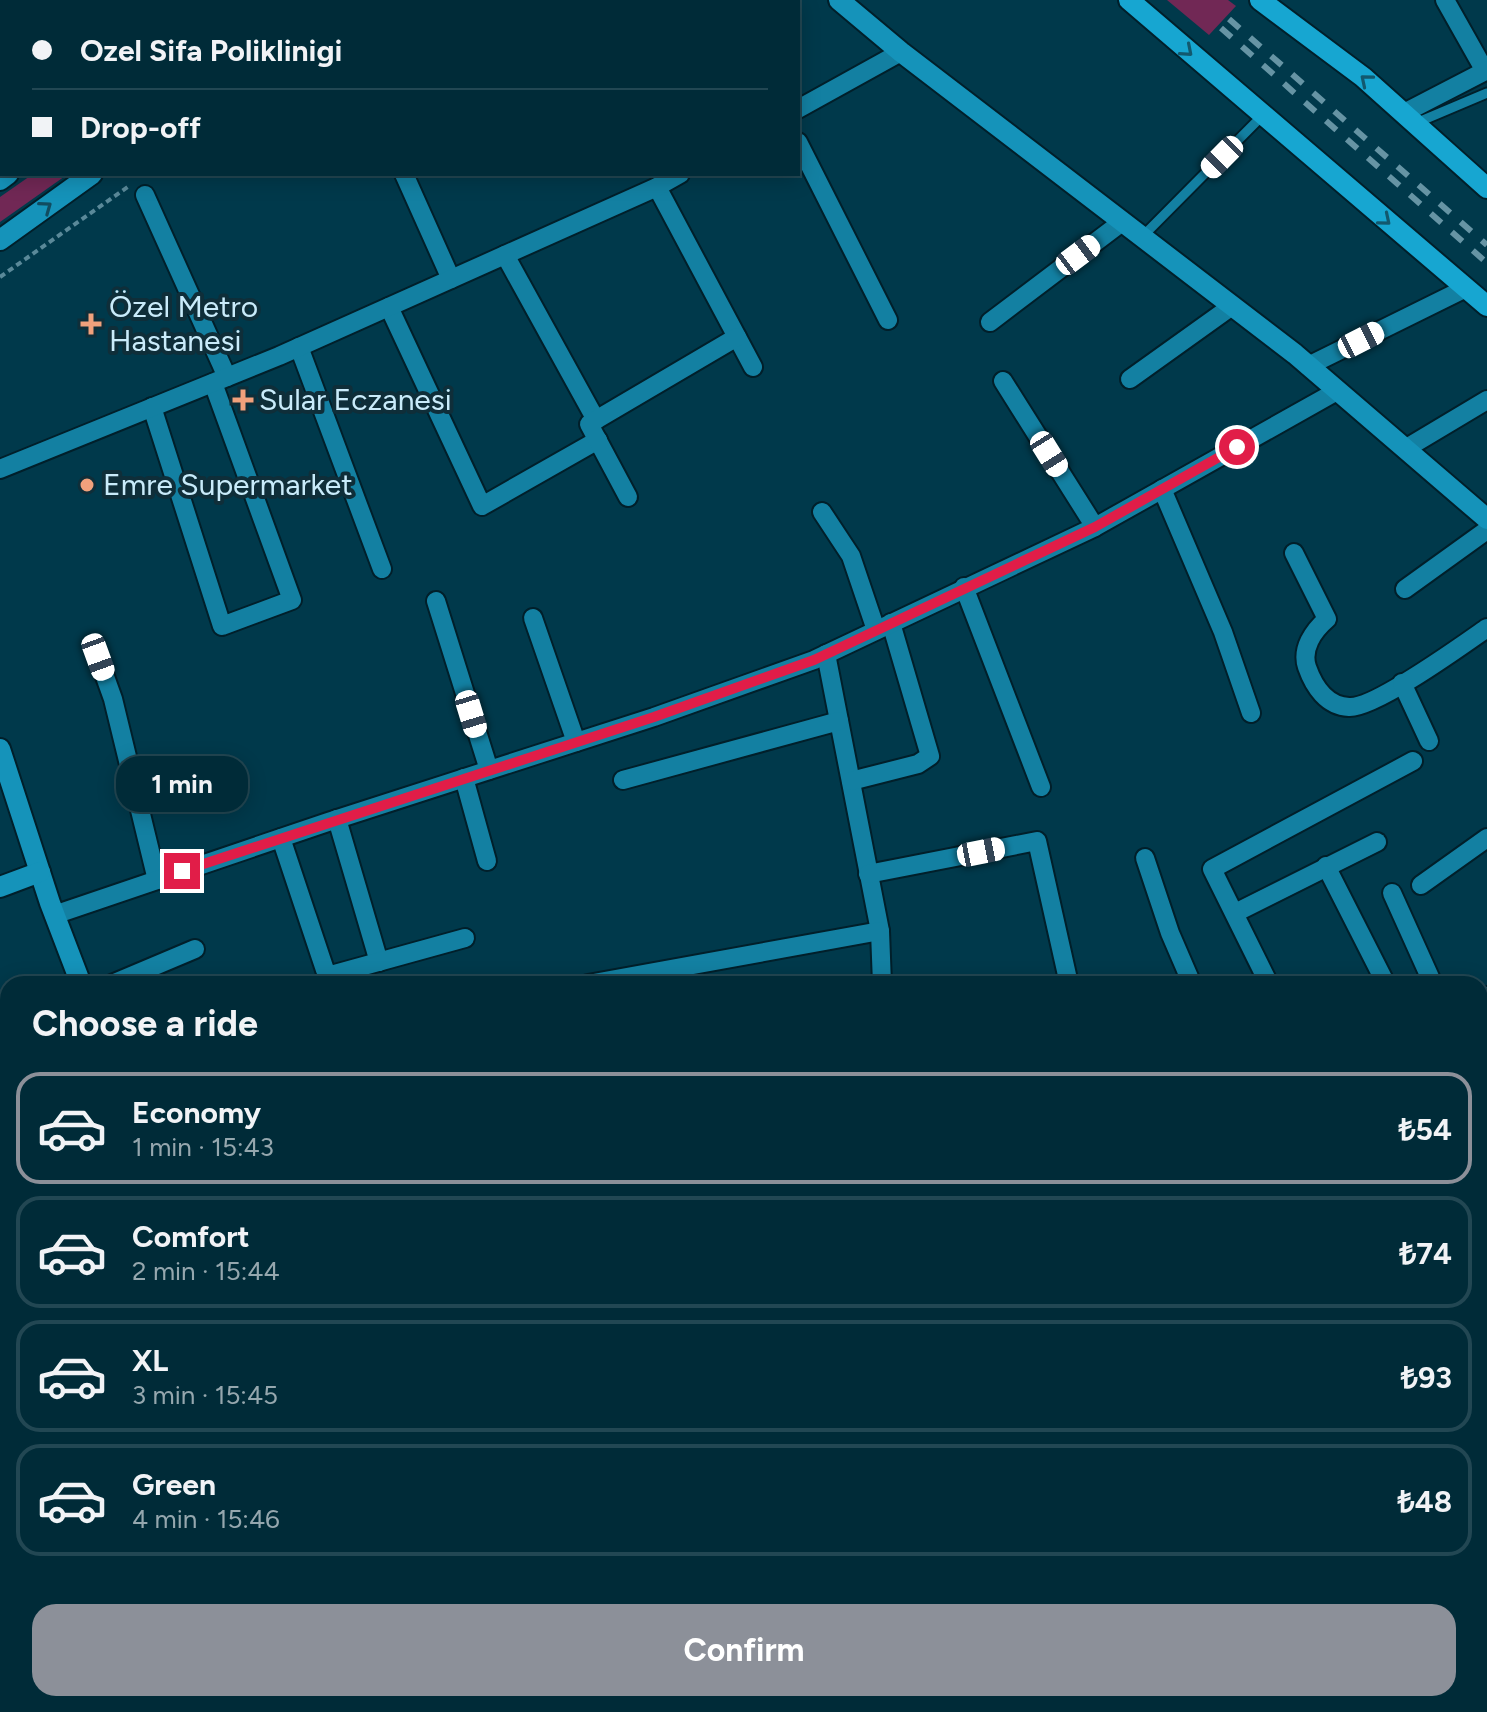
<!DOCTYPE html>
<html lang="en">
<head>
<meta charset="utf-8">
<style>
	body { margin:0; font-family:Figtree,sans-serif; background:#0e3743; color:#f1f3f6; height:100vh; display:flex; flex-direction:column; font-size:30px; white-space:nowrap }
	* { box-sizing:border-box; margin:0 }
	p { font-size:26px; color:#95a7ae }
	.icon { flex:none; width:44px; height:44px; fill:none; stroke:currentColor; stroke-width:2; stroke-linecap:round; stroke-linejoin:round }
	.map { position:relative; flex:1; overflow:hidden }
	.details { position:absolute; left:0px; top:976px; width:1488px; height:736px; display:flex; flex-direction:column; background:#002b38; border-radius:24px 24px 0 0; box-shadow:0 4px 20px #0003,0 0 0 2px #224753 }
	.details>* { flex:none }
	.top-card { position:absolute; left:0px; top:0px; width:800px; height:176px; box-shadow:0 4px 20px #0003,0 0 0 2px #224753; display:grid; align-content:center; height:176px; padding:0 32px; background:#002b38 }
	.end { position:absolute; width:36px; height:36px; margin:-18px; border:10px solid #e11d48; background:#fff; box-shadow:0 0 0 4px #fff }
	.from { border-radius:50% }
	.bubble { position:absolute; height:56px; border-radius:24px; background:#002b38; box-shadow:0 4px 20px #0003,0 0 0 2px #224753; font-size:26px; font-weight:700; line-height:56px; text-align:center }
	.car { position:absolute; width:24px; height:48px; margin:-24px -12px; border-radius:10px; box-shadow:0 0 6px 2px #0007; background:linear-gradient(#fff 24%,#345 0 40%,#fff 0 76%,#345 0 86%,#fff 0) }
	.top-card b { display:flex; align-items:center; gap:28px; height:76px; font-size:30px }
	.top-card b+b { border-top:2px solid #224753 }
	.top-card i { width:20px; height:20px; background:#f1f3f6 }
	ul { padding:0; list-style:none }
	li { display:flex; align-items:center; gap:24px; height:112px; margin:0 16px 12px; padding:0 16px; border:4px solid #224753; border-radius:24px }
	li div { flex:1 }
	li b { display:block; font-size:30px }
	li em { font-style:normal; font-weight:700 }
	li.on { border-color:#8c9099 }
	li>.icon { width:72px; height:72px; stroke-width:1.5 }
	h2 { padding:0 32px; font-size:36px; line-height:96px }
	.button { display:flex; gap:16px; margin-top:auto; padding:16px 32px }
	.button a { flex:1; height:92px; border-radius:24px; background:#8c9099; color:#fff; font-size:32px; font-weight:700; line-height:92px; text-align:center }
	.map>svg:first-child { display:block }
</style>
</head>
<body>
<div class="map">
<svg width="1487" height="1712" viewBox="0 0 1487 1712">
	<rect width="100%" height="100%" fill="#00394b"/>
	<!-- green -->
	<g fill="#712855">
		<path d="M 0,0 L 175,0 L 2,2 L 0,117 Z"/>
		<path d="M 1167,0 L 1228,0 L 1236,6 L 1209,35 Z"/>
		<path d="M 33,174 L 68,174 L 0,222 L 0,197 Z"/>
	</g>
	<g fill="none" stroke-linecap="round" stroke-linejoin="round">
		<defs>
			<g id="lane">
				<path d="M 1416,123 L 1487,93"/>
				<path d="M 1142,237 L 1262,116"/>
			</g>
			<g id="street">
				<path d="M 1445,0 L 1485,71"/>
				<path d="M 615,2 L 618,0"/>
				<path d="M 798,109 L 901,52"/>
				<path d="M 1404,113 L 1487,70"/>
				<path d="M 798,142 L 888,320"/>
				<path d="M 404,174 L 451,279"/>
				<path d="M 657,187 L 753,367"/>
				<path d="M 145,195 L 227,377"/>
				<path d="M 505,255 L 596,420"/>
				<path d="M 389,307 L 482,506 L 598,440"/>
				<path d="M 990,322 L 1122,222"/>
				<path d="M 299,347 L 382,569"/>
				<path d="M 1308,366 L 1466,288"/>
				<path d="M 1130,379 L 1232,306"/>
				<path d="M 1003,381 L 1095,527"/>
				<path d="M 152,407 L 222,626 L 292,600 L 213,383"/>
				<path d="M 1405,449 L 1487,400"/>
				<path d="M 0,469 L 279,356 L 657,187 L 680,174"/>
				<path d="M 1162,489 L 1223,632 L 1251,713"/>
				<path d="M 628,497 L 589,424 L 737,337"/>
				<path d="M 822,512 L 851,556 L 876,630"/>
				<path d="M 1294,553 L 1327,619 C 1313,631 1301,649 1307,667 C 1314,687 1327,706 1349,707 C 1374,709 1464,644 1487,628"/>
				<path d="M 964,587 L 1041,787"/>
				<path d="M 1405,589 L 1487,530"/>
				<path d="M 436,601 L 489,770"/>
				<path d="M 533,618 L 576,742"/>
				<path d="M 826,654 L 880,931 L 882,984"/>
				<path d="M 98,657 L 113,699 L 157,880"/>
				<path d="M 1402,683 L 1429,741"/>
				<path d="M 464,778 L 487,861"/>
				<path d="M 623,780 L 839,721"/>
				<path d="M 851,781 L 918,764 L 930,756 L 891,623"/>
				<path d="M 337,819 L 379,962"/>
				<path d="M 281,838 L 325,970 L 331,975 L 465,938"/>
				<path d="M 1145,858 L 1170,933 L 1192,984"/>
				<path d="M 1326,866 L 1386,984"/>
				<path d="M 868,874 L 1037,841 L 1069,984"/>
				<path d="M 1421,885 L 1487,838"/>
				<path d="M 1392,893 L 1433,984"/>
				<path d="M 1235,913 L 1377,842"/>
				<path d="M 54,915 L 328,822 L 654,717 L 814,660 L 1095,527 L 1337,391"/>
				<path d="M 112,984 L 195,949"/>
				<path d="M 588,984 L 880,931"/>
				<path d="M 1269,984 L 1212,869 L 1413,761"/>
				<path d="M 1480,1001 L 1487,996"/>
				<path d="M 0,1056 L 8,1054"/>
				<path d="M 1480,1082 L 1487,1107"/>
				<path d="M 0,1133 L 8,1130"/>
				<path d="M 0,1202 L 8,1199"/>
				<path d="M 0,1270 L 8,1267"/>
				<path d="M 1480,1290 L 1487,1289"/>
				<path d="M 0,1338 L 8,1335"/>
				<path d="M 1480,1394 L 1487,1417"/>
				<path d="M 0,1409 L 8,1406"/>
				<path d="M 0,1453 L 8,1474"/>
				<path d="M 91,1704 L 93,1712"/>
				<path d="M 613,1704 L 615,1712"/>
				<path d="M 694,1704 L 696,1712"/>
				<path d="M 792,1704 L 793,1712"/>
				<path d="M 842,1704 L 843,1712"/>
				<path d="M 935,1704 L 936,1712"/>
				<path d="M 1304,1704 L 1307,1712"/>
				<path d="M 10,1712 L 31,1704"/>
				<path d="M 1085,1712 L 1197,1710"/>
				<path d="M 1455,1712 L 1474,1706 L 1474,1704"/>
			</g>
			<g id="secondary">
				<path d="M 839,0 L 901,52 L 1295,354 L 1487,519"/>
				<path d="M 251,2 L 254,0"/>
				<path d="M 349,2 L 352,0"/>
				<path d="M 0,180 L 8,174"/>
				<path d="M 0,240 L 92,174"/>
				<path d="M 0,749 L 50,903 L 81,984"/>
				<path d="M 0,887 L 40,872"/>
				<path d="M 322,1704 L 323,1712"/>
			</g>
			<g id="primary">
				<path d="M 1129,0 L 1487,306"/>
				<path d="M 1260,0 L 1363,77 L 1487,188"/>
			</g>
		</defs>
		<!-- lane casing -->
		<use href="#lane" stroke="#011f2a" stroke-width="13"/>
		<!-- street casing -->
		<use href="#street" stroke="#011f2a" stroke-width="22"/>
		<!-- secondary casing -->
		<use href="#secondary" stroke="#011f2a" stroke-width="24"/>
		<!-- primary casing -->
		<use href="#primary" stroke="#011f2a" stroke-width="24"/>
		<!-- path -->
		<g stroke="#5a8999" stroke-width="4" stroke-dasharray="6 4" stroke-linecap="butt">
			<path d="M 197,2 L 200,0"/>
			<path d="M 0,143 L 2,142"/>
			<path d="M 0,277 L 129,186"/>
		</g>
		<!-- lane -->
		<use href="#lane" stroke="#1380a2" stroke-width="9"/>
		<!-- street -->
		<use href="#street" stroke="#1380a2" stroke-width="18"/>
		<!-- secondary -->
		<use href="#secondary" stroke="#1593ba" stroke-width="20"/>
		<!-- primary -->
		<use href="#primary" stroke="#17a6d1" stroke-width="20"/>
		<!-- rail -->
		<g stroke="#6694a4" stroke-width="6" stroke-dasharray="14 14" stroke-linecap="butt">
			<path d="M 1229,19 L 1487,245"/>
			<path d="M 1221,28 L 1487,263"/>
		</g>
	</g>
	<!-- one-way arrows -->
	<defs><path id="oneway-chevron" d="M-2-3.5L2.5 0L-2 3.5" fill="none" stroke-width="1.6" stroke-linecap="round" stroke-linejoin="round" transform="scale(2)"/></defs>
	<g stroke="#12586e">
		<use href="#oneway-chevron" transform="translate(1187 51) rotate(41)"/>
		<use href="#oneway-chevron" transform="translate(1366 80) rotate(-140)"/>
		<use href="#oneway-chevron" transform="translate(1385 220) rotate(40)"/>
	</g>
	<use stroke="#114c60" href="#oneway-chevron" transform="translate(46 207) rotate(-36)"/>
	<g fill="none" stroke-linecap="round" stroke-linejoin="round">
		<!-- route -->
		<path stroke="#e11d48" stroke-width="10" d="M 182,871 L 654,717 L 814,660 L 1095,527 L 1237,447"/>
	</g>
	<!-- markers -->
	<g fill="#f1a17c" stroke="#0f2e39" stroke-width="3">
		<path d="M87 312h8v8h8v8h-8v8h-8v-8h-8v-8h8z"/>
		<path d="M239 388h8v8h8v8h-8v8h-8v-8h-8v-8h8z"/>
		<circle cx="87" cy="485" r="8"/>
	</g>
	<g text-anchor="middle" stroke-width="8" stroke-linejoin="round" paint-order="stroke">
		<!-- poi labels -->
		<g font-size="30" fill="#c9ebfa" stroke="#0f2e39" text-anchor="start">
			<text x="109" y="317">Özel Metro<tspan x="109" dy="34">Hastanesi</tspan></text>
			<text x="259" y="410">Sular Eczanesi</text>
			<text x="103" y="495">Emre Supermarket</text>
		</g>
	</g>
</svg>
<i class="end from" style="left:1237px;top:447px"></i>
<i class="end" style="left:182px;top:871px"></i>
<div class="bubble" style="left:116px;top:756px;width:132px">1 min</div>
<i class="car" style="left:1222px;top:157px;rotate:225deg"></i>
<i class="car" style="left:1078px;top:255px;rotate:53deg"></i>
<i class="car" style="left:1361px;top:340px;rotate:63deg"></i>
<i class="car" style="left:1049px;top:454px;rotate:148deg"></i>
<i class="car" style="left:98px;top:657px;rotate:160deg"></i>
<i class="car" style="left:471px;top:714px;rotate:163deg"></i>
<i class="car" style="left:981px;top:852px;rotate:79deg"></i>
<div class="top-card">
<b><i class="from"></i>Ozel Sifa Poliklinigi</b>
<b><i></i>Drop-off</b>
</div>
<section class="details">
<h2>Choose a ride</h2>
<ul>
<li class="on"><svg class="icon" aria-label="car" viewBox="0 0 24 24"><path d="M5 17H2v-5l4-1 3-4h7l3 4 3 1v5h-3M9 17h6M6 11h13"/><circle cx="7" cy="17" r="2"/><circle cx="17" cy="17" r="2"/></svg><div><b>Economy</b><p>1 min · 15:43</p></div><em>₺54</em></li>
<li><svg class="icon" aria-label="car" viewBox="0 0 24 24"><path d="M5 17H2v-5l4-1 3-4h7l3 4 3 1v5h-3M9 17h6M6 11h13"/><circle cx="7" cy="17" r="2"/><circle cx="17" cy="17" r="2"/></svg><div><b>Comfort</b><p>2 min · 15:44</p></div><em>₺74</em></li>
<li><svg class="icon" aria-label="car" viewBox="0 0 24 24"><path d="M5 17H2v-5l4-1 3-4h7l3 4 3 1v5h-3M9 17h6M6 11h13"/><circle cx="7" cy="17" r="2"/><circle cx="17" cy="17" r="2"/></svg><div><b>XL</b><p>3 min · 15:45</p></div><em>₺93</em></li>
<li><svg class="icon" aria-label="car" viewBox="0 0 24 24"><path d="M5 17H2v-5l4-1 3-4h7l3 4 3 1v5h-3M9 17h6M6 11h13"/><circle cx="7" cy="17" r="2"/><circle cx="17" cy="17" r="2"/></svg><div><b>Green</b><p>4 min · 15:46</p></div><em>₺48</em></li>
</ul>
<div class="button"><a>Confirm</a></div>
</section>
</div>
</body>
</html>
